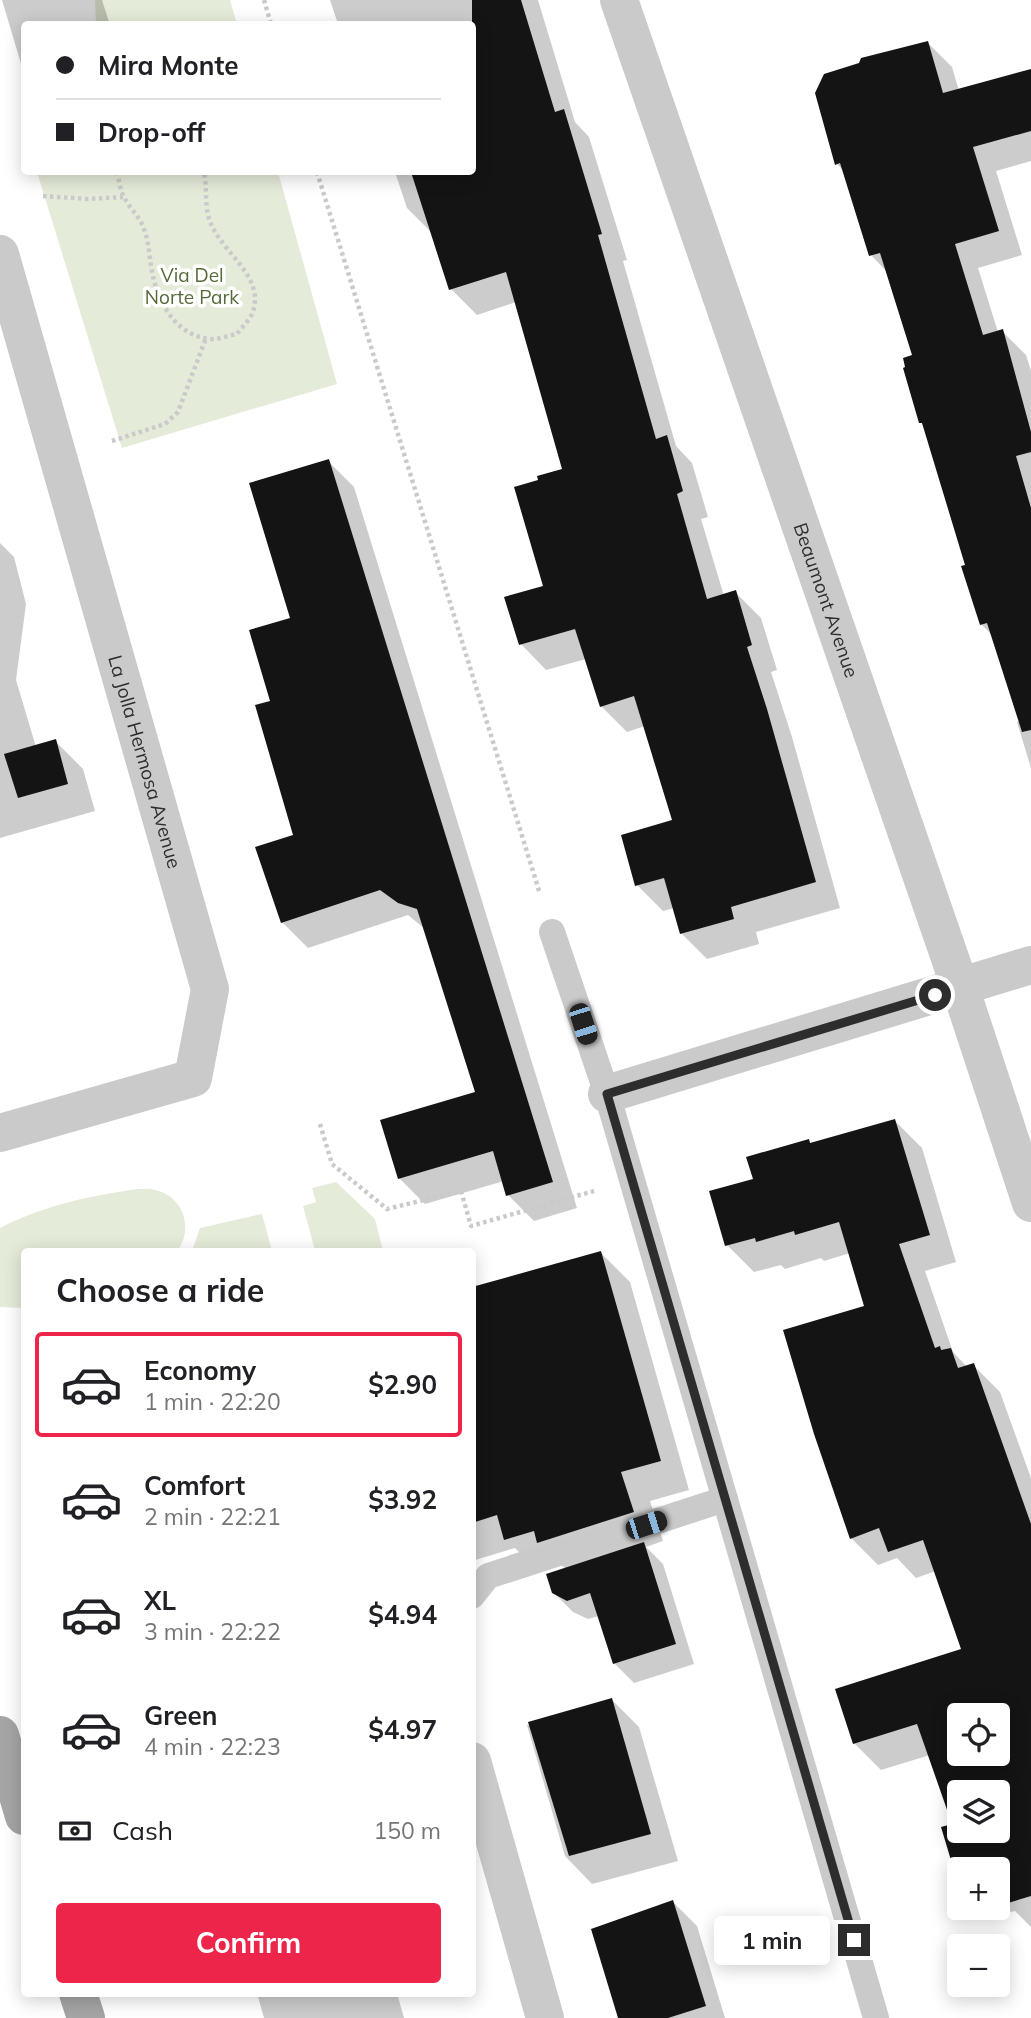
<!DOCTYPE html>
<html lang="en">
<head>
<meta charset="utf-8">
<style>
	body { margin:0; font-family:Mulish,sans-serif; background:#f2f2f2; color:#202124; height:100vh; display:flex; flex-direction:column; font-size:26px; white-space:nowrap }
	* { box-sizing:border-box; margin:0 }
	p { font-size:23px; color:#757577 }
	.icon { flex:none; width:38px; height:38px; fill:none; stroke:currentColor; stroke-width:2; stroke-linecap:round; stroke-linejoin:round }
	.map { position:relative; flex:1; overflow:hidden }
	.drawer { position:absolute; left:21px; top:1248px; width:455px; height:749px; display:flex; flex-direction:column; background:#fff; border-radius:7px; box-shadow:0 4px 18px #0003 }
	.drawer>* { flex:none }
	.top-card { position:absolute; left:21px; top:21px; width:455px; height:154px; border-radius:7px; box-shadow:0 4px 18px #0003; display:grid; align-content:center; height:154px; padding:0 35px; background:#fff }
	.tools { position:absolute; left:947px; top:1703px; display:grid; gap:14px }
	.tools a { display:grid; place-items:center; width:63px; height:63px; border-radius:7px; background:#fff; box-shadow:0 4px 18px #0003; font-size:35px }
	.end { position:absolute; width:32px; height:32px; margin:-16px; border:9px solid #2d2d2d; background:#fff; box-shadow:0 0 0 4px #fff }
	.from { border-radius:50% }
	.bubble { position:absolute; height:49px; border-radius:7px; background:#fff; box-shadow:0 4px 18px #0003; font-size:23px; font-weight:700; line-height:49px; text-align:center }
	.car { position:absolute; width:21px; height:42px; margin:-21px -10px; border-radius:9px; box-shadow:0 0 5px 2px #0007; background:linear-gradient(#222 24%,#8ab4d8 0 40%,#222 0 76%,#8ab4d8 0 86%,#222 0) }
	.top-card b { display:flex; align-items:center; gap:24px; height:66px; font-size:26px }
	.top-card b+b { border-top:2px solid #e0e0e0 }
	.top-card i { width:18px; height:18px; background:#202124 }
	ul { padding:0; list-style:none }
	li { display:flex; align-items:center; gap:21px; height:105px; margin:0 14px 10px; padding:0 21px; border:4px solid transparent; border-radius:7px }
	li div { flex:1 }
	li b { display:block; font-size:26px }
	li em { font-style:normal; font-weight:700 }
	li.on { border-color:#ed254a }
	li>.icon { width:63px; height:63px; stroke-width:1.5 }
	h2 { padding:0 35px; font-size:32px; line-height:84px }
	.pay { display:flex; align-items:center; gap:18px; height:77px; padding:0 35px; font-size:26px }
	.pay p { margin-inline-start:auto }
	.button { display:flex; gap:14px; margin-top:auto; padding:14px 35px }
	.button a { flex:1; height:80px; border-radius:7px; background:#ed254a; color:#fff; font-size:28px; font-weight:700; line-height:80px; text-align:center }
	.map>svg:first-child { display:block }
</style>
</head>
<body>
<div class="map">
<svg width="1031" height="2018" viewBox="0 0 1031 2018">
	<rect width="100%" height="100%" fill="#fff"/>
	<!-- green -->
	<g fill="#e5ebd9">
		<path d="M 95,0 L 230,0 L 237,24 L 96,24 Z"/>
		<path d="M 37,172 L 278,172 L 337,384 L 122,448 Z"/>
		<path d="M 336,1182 L 375,1219 L 383,1251 L 315,1251 L 303,1206 L 316,1202 L 312,1188 Z"/>
		<path d="M 138,1189 C 144,1189 150,1188 155,1190 C 184,1196 194,1230 177,1251 L 24,1251 L 24,1308 L 0,1307 L 0,1228 C 44,1205 90,1196 138,1189 Z"/>
		<path d="M 262,1214 L 272,1251 L 192,1251 L 200,1228 Z"/>
	</g>
	<!-- shadow -->
	<g fill="#0003" fill-rule="evenodd">
		<path d="M 2,0 L 102,0 L 109,22 L 102,24 L 24,24 L 24,74 Z"/>
		<path d="M 330,0 L 538,0 L 575,122 L 589,137 L 627,260 L 623,261 L 676,446 L 692,463 L 708,517 L 701,519 L 724,596 L 735,592 L 761,618 L 777,670 L 771,672 L 792,737 L 840,908 L 756,932 L 759,944 L 707,959 L 681,933 L 674,908 L 663,911 L 637,885 L 675,822 L 645,726 L 627,732 L 601,706 L 586,659 L 546,670 L 521,644 L 545,587 L 565,470 L 516,302 L 477,315 L 451,289 L 433,234 L 407,208 L 395,172 L 472,172 L 472,24 L 338,24 Z"/>
		<path d="M 928,43 L 952,67 L 959,91 L 1031,71 L 1031,161 L 996,171 L 1022,255 L 978,268 L 998,332 L 1002,331 L 1026,355 L 1031,371 L 1031,768 L 1017,722 L 1020,721 L 993,636 L 981,624 L 967,566 L 925,427 L 921,422 L 914,357 L 888,273 L 871,255 L 844,171 L 837,164 Z"/>
		<path d="M 328,461 L 354,487 L 577,1208 L 534,1221 L 508,1195 L 504,1181 L 425,1204 L 399,1178 L 477,1093 L 425,929 L 408,915 L 308,948 L 282,922 L 295,836 L 272,702 Z"/>
		<path d="M 0,543 L 14,557 L 26,604 L 16,680 L 36,747 L 55,741 L 83,769 L 95,811 L 0,838 Z"/>
		<path d="M 895,1121 L 922,1148 L 956,1262 L 925,1271 L 953,1352 L 967,1367 L 973,1365 L 1000,1392 L 1031,1478 L 1031,1927 L 1015,1911 L 1011,1912 L 1006,1907 L 988,1913 L 982,1908 L 998,1908 L 998,1869 L 959,1869 L 959,1880 L 954,1825 L 930,1755 L 881,1770 L 854,1743 L 963,1650 L 936,1571 L 916,1578 L 897,1558 L 878,1565 L 851,1538 L 866,1307 L 850,1253 L 824,1261 L 821,1258 L 785,1269 L 781,1265 L 754,1272 L 727,1245 L 755,1180 L 808,1141 L 812,1145 ZM 959,1715 L 998,1715 L 998,1754 L 959,1754 ZM 959,1792 L 998,1792 L 998,1830 L 959,1830 Z"/>
		<path d="M 601,1253 L 630,1282 L 689,1490 L 650,1501 L 663,1541 L 646,1547 L 663,1564 L 694,1664 L 634,1683 L 614,1663 L 599,1616 L 588,1619 L 573,1612 L 553,1592 L 566,1569 L 558,1562 L 535,1568 L 515,1548 L 472,1561 L 472,1289 Z"/>
		<path d="M 612,1700 L 639,1727 L 678,1861 L 592,1884 L 565,1856 L 527,1725 Z"/>
		<path d="M 673,1902 L 697,1926 L 725,2018 L 619,2018 Z"/>
		<path d="M 257,1993 L 397,1993 L 404,2018 L 264,2018 Z"/>
	</g>
	<!-- building -->
	<g fill="#141414" fill-rule="evenodd">
		<path d="M 472,0 L 521,0 L 555,112 L 564,109 L 602,234 L 598,235 L 656,439 L 667,435 L 683,491 L 677,494 L 707,599 L 736,590 L 752,645 L 747,647 L 767,709 L 816,882 L 731,907 L 734,919 L 680,934 L 664,878 L 635,886 L 621,835 L 672,820 L 634,696 L 600,707 L 575,629 L 519,645 L 504,597 L 543,586 L 514,487 L 538,480 L 537,476 L 562,469 L 506,272 L 449,290 L 411,172 L 472,172 Z"/>
		<path d="M 928,41 L 943,93 L 1031,69 L 1031,131 L 973,147 L 999,231 L 955,244 L 983,335 L 1003,329 L 1031,432 L 1031,452 L 1016,456 L 1031,508 L 1031,730 L 1022,732 L 987,623 L 980,625 L 961,566 L 965,565 L 922,423 L 919,423 L 903,368 L 905,367 L 903,358 L 912,355 L 880,253 L 869,256 L 840,163 L 835,165 L 815,93 L 824,74 L 859,63 L 861,58 Z"/>
		<path d="M 329,459 L 553,1182 L 506,1196 L 493,1151 L 398,1179 L 380,1120 L 475,1092 L 417,909 L 398,903 L 380,890 L 281,923 L 255,847 L 293,835 L 255,705 L 270,701 L 249,630 L 290,618 L 249,483 Z"/>
		<path d="M 56,739 L 68,784 L 18,798 L 4,754 Z"/>
		<path d="M 895,1119 L 930,1235 L 899,1244 L 935,1348 L 940,1346 L 941,1350 L 951,1348 L 958,1368 L 974,1363 L 1031,1524 L 1031,1896 L 998,1906 L 998,1869 L 959,1869 L 959,1887 L 941,1827 L 952,1824 L 917,1724 L 853,1744 L 835,1689 L 961,1649 L 923,1540 L 888,1552 L 879,1528 L 850,1539 L 814,1434 L 783,1330 L 864,1306 L 839,1222 L 795,1235 L 794,1231 L 756,1242 L 755,1238 L 725,1246 L 709,1191 L 753,1179 L 746,1157 L 809,1139 L 810,1143 ZM 959,1715 L 998,1715 L 998,1754 L 959,1754 ZM 959,1792 L 998,1792 L 998,1830 L 959,1830 Z"/>
		<path d="M 601,1251 L 661,1461 L 621,1472 L 634,1512 L 537,1543 L 534,1531 L 504,1540 L 497,1515 L 472,1523 L 472,1287 Z"/>
		<path d="M 644,1542 L 676,1644 L 613,1664 L 590,1593 L 567,1601 L 552,1593 L 546,1574 Z"/>
		<path d="M 612,1698 L 651,1834 L 569,1856 L 528,1722 Z"/>
		<path d="M 673,1900 L 706,2006 L 668,2018 L 618,2018 L 591,1929 Z"/>
		<path d="M 965,1908 L 994,1908 L 967,1915 Z"/>
	</g>
	<g fill="none" stroke-linecap="round" stroke-linejoin="round">
		<!-- path -->
		<g stroke="#cacaca" stroke-width="4.5" stroke-dasharray="3.5 3.5" stroke-linecap="butt">
			<path d="M 264,0 L 271,24"/>
			<path d="M 117,172 C 119,180 120,190 124,197 C 130,209 140,217 144,229 C 150,245 149,261 153,276 C 159,305 178,337 211,339 C 219,340 229,335 237,334 C 241,328 248,322 251,316 C 270,276 216,251 208,215 C 205,202 207,186 204,172"/>
			<path d="M 317,172 L 540,894"/>
			<path d="M 43,196 L 88,199 L 123,197"/>
			<path d="M 112,441 L 165,424 L 178,412 L 206,338"/>
			<path d="M 320,1124 L 332,1164 L 387,1209 L 461,1191 L 471,1226 L 594,1191"/>
		</g>
		<!-- lane -->
		<g stroke="#cacaca" stroke-width="26">
			<path d="M 552,932 L 607,1094 L 876,2018"/>
			<path d="M 472,1596 L 488,1576 L 725,1499"/>
		</g>
		<!-- street -->
		<g stroke="#cacaca" stroke-width="38">
			<path id="s1" d="M 619,0 L 960,987 L 1031,1203"/>
			<path id="s2" d="M 0,254 L 210,989 L 193,1078 L 0,1133"/>
			<path d="M 607,1094 L 1031,965"/>
			<path d="M 472,1761 L 545,2018"/>
		</g>
		<!-- primary -->
		<g stroke="#a5a5a5" stroke-width="38">
			<path d="M 0,1735 L 24,1816"/>
			<path d="M 78,1993 L 86,2018"/>
		</g>
	</g>
	<g fill="none" stroke-linecap="round" stroke-linejoin="round">
		<!-- route -->
		<path stroke="#2d2d2d" stroke-width="9" d="M 854,1940 L 607,1094 L 935,995"/>
	</g>
	<g text-anchor="middle" stroke-width="7" stroke-linejoin="round" paint-order="stroke">
		<!-- park labels -->
		<g font-size="19" fill="#556a38" stroke="#fff">
			<text x="192" y="282">Via Del<tspan x="192" dy="22">Norte Park</tspan></text>
		</g>
		<!-- street labels -->
		<g font-size="19" fill="#2d2d2d" stroke="#fff">
			<text dy="7" stroke="none"><textPath href="#s1" startOffset="635">Beaumont Avenue</textPath></text>
			<text dy="7" stroke="none"><textPath href="#s2" startOffset="528">La Jolla Hermosa Avenue</textPath></text>
		</g>
	</g>
</svg>
<div class="tools">
<a><svg class="icon" aria-label="locate" viewBox="0 0 24 24"><circle cx="12" cy="12" r="6"/><path d="M12 2v4M12 18v4M2 12h4M18 12h4"/></svg></a>
<a><svg class="icon" aria-label="layers" viewBox="0 0 24 24"><path d="M12 4l9 5-9 5-9-5zM3 14l9 5 9-5"/></svg></a>
<a>+</a>
<a>−</a>
</div>
<i class="end from" style="left:935px;top:995px"></i>
<i class="end" style="left:854px;top:1940px"></i>
<div class="bubble" style="left:714px;top:1916px;width:116px">1 min</div>
<i class="car" style="left:583px;top:1024px;rotate:162deg"></i>
<i class="car" style="left:646px;top:1525px;rotate:72deg"></i>
<div class="top-card">
<b><i class="from"></i>Mira Monte</b>
<b><i></i>Drop-off</b>
</div>
<section class="drawer">
<h2>Choose a ride</h2>
<ul>
<li class="on"><svg class="icon" aria-label="car" viewBox="0 0 24 24"><path d="M5 17H2v-5l4-1 3-4h7l3 4 3 1v5h-3M9 17h6M6 11h13"/><circle cx="7" cy="17" r="2"/><circle cx="17" cy="17" r="2"/></svg><div><b>Economy</b><p>1 min · 22:20</p></div><em>$2.90</em></li>
<li><svg class="icon" aria-label="car" viewBox="0 0 24 24"><path d="M5 17H2v-5l4-1 3-4h7l3 4 3 1v5h-3M9 17h6M6 11h13"/><circle cx="7" cy="17" r="2"/><circle cx="17" cy="17" r="2"/></svg><div><b>Comfort</b><p>2 min · 22:21</p></div><em>$3.92</em></li>
<li><svg class="icon" aria-label="car" viewBox="0 0 24 24"><path d="M5 17H2v-5l4-1 3-4h7l3 4 3 1v5h-3M9 17h6M6 11h13"/><circle cx="7" cy="17" r="2"/><circle cx="17" cy="17" r="2"/></svg><div><b>XL</b><p>3 min · 22:22</p></div><em>$4.94</em></li>
<li><svg class="icon" aria-label="car" viewBox="0 0 24 24"><path d="M5 17H2v-5l4-1 3-4h7l3 4 3 1v5h-3M9 17h6M6 11h13"/><circle cx="7" cy="17" r="2"/><circle cx="17" cy="17" r="2"/></svg><div><b>Green</b><p>4 min · 22:23</p></div><em>$4.97</em></li>
</ul>
<div class="pay"><svg class="icon" aria-label="cash" viewBox="0 0 24 24"><path d="M3 7h18v10H3z"/><circle cx="12" cy="12" r="2"/></svg>Cash<p>150 m</p></div>
<div class="button"><a>Confirm</a></div>
</section>
</div>
</body>
</html>
